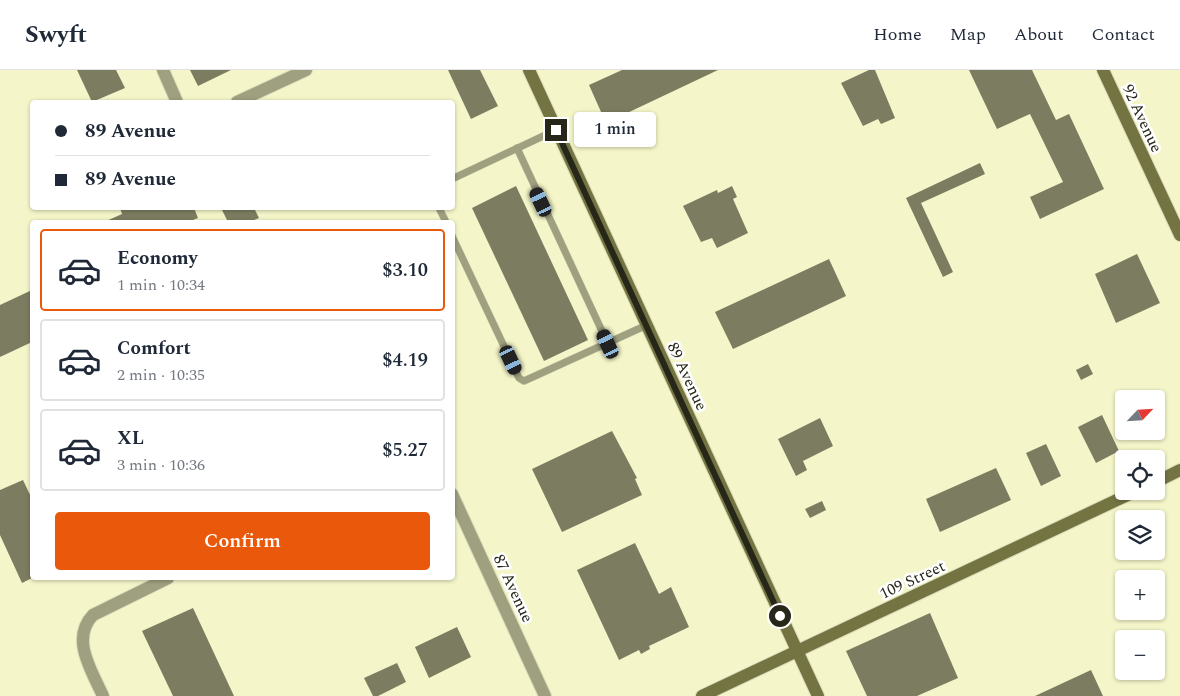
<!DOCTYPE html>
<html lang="en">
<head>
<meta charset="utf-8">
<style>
	body { margin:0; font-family:Spectral,serif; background:#f2f2f3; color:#1f2937; height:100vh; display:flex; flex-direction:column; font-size:19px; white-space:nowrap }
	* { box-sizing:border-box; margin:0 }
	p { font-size:16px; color:#747a83 }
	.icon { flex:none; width:28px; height:28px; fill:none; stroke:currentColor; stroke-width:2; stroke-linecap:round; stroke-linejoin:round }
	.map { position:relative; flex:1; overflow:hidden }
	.panel { position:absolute; left:30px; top:150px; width:425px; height:360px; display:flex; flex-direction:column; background:#fff; border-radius:5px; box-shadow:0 1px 4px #0004 }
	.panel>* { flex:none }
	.banner { position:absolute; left:30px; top:30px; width:425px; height:110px; border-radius:5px; box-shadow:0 1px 4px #0004; display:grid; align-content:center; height:110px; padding:0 25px; background:#fff }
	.needle { width:32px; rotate:65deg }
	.tools { position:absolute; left:1115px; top:320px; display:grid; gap:10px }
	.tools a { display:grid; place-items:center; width:50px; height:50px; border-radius:5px; background:#fff; box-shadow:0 1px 4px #0004; font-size:25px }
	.end { position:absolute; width:22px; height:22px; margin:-11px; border:6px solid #272719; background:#fff; box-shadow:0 0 0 2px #fff }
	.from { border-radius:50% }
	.bubble { position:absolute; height:35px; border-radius:5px; background:#fff; box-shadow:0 1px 4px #0004; font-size:16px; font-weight:600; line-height:35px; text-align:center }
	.car { position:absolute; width:15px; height:30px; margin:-15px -8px; border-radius:6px; box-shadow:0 0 4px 1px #0007; background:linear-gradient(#222 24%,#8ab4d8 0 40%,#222 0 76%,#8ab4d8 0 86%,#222 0) }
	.banner b { display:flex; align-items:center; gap:18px; height:48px; font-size:19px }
	.banner b+b { border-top:1px solid #e0e1e3 }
	.banner i { width:12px; height:12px; background:#1f2937 }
	ul { padding:9px 0 0; list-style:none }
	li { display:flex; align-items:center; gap:15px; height:82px; margin:0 10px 8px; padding:0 15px; border:2px solid #e0e1e3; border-radius:5px }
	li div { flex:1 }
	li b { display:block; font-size:19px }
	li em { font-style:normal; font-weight:600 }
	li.on { border-color:#ea580c }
	li>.icon { width:45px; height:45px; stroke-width:1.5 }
	.action { display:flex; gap:10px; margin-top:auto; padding:10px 25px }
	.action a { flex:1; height:58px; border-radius:5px; background:#ea580c; color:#fff; font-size:20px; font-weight:600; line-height:58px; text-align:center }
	header { display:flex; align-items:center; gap:30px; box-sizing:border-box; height:70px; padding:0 25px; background:#fff; border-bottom:1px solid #e0e1e3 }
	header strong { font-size:24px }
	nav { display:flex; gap:28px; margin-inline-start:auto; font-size:18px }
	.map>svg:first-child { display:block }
</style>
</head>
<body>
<header>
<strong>Swyft</strong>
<nav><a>Home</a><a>Map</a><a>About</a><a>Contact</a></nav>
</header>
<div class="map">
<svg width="1180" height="626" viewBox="0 0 1180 626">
	<rect width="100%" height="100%" fill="#fdffd9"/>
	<!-- built -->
	<path fill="#f4f5c8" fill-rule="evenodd" d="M 0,0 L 1180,0 L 1180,626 L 0,626 ZM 32,32 L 452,32 L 452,138 L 32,138 ZM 32,152 L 452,152 L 452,508 L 32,508 ZM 1124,329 L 1156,329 L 1156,361 L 1124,361 ZM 1124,389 L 1156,389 L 1156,421 L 1124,421 ZM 1124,449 L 1156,449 L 1156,481 L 1124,481 ZM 1124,509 L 1156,509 L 1156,541 L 1124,541 ZM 1124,569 L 1156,569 L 1156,601 L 1124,601 Z"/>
	<!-- building -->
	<g fill="#7c7d60">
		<path d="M 77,0 L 116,0 L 125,18 L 92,32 Z"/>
		<path d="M 190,0 L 231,0 L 198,16 Z"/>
		<path d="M 448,0 L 480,0 L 498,36 L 471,49 Z"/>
		<path d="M 622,0 L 718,0 L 606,53 L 589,15 Z"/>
		<path d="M 869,0 L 875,0 L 895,48 L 881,54 L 878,49 L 863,56 L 841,13 Z"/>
		<path d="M 969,0 L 1032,0 L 1056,50 L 1069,44 L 1104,119 L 1040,149 L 1030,127 L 1063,112 L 1030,44 L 997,59 Z"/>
		<path d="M 980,93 L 985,104 L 921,133 L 953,202 L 943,207 L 906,128 Z"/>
		<path d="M 516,116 L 588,270 L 544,291 L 472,138 Z"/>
		<path d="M 732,116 L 737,127 L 733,129 L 748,163 L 717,178 L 712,168 L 701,172 L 683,136 L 717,120 L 718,123 Z"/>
		<path d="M 120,138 L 194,138 L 198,148 L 188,152 L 104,152 L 122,144 Z"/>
		<path d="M 221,138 L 254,138 L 259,148 L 249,152 L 228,152 Z"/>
		<path d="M 1137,184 L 1160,233 L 1116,253 L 1095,204 Z"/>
		<path d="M 829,189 L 846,226 L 733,279 L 715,242 Z"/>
		<path d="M 32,220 L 32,272 L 0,287 L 0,235 Z"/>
		<path d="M 1088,294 L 1093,304 L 1081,310 L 1076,300 Z"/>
		<path d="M 1102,345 L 1119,381 L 1096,393 L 1078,357 Z"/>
		<path d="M 820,348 L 833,376 L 803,391 L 807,400 L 796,406 L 778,369 Z"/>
		<path d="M 612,361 L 637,408 L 635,409 L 642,425 L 562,462 L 532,399 Z"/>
		<path d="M 1046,374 L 1061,406 L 1041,416 L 1026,383 Z"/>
		<path d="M 996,398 L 1011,430 L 940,462 L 926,429 Z"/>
		<path d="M 23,410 L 32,429 L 32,508 L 22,513 L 0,465 L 0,420 Z"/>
		<path d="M 822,431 L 826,440 L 810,448 L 805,439 Z"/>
		<path d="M 635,473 L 659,524 L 671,517 L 689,557 L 649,576 L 650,579 L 641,584 L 639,580 L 619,590 L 577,500 Z"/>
		<path d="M 193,538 L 234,626 L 173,626 L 142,561 Z"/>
		<path d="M 930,543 L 958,608 L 917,626 L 867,626 L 846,581 Z"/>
		<path d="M 457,557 L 471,587 L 429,608 L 415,577 Z"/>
		<path d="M 397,593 L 406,612 L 378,626 L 373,626 L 364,608 Z"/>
		<path d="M 1091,600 L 1103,626 L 1035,626 Z"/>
	</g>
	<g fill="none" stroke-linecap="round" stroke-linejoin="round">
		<defs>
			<g id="lane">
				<path d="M 517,78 L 608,274"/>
				<path d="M 452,109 L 556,60"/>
				<path d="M 439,138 L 446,152"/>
				<path d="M 452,166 L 519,308 L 524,311 L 647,255"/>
			</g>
			<g id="street">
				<path d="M 163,0 L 177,32"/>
				<path d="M 237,32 L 306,0"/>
				<path d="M 452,424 L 545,626"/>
				<path d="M 103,626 C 92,601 70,569 93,545 L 168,508"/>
			</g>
			<g id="secondary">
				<path d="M 529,0 L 818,626"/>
				<path d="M 1103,0 L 1180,165"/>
				<path d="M 1156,412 L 1180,400"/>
				<path d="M 702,626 L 1136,421"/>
			</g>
		</defs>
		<!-- lane casing -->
		<use href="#lane" stroke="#dbdcba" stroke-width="8"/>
		<!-- street casing -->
		<use href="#street" stroke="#dbdcba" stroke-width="14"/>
		<!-- secondary casing -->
		<use href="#secondary" stroke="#dbdcba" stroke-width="14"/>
		<!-- lane -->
		<use href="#lane" stroke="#9fa07f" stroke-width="7"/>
		<!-- street -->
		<use href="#street" stroke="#9fa07f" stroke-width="12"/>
		<!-- secondary -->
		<use href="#secondary" stroke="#747443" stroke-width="12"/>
	</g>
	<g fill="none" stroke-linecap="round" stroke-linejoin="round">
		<!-- route -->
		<path stroke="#272719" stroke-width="6" d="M 556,60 L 780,546"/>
	</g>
	<g text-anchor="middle" stroke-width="5" stroke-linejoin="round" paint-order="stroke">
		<!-- street labels -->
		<g font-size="16" fill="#272719" stroke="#fff">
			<text transform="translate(1143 48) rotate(65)" y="6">92 Avenue</text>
			<text transform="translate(688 306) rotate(65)" y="6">89 Avenue</text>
			<text transform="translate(912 509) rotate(-25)" y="6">109 Street</text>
			<text transform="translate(514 518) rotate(65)" y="6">87 Avenue</text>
		</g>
	</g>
</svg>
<div class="tools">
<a><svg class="needle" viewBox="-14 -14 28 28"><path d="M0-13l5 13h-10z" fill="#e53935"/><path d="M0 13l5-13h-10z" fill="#747a83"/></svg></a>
<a><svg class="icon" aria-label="locate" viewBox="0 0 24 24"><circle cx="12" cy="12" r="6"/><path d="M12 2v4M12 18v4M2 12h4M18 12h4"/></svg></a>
<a><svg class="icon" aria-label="layers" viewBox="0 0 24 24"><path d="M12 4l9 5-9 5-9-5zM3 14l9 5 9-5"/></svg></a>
<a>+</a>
<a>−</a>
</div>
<i class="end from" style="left:780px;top:546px"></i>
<i class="end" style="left:556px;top:60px"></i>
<div class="bubble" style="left:574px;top:42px;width:82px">1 min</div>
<i class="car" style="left:541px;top:132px;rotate:335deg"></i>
<i class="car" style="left:608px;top:274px;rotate:335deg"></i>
<i class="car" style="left:511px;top:290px;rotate:155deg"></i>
<div class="banner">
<b><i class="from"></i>89 Avenue</b>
<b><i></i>89 Avenue</b>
</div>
<section class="panel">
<ul>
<li class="on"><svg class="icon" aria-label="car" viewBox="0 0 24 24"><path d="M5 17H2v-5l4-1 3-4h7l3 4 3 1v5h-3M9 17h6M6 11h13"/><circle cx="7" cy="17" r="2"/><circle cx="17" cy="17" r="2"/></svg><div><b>Economy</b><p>1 min · 10:34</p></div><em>$3.10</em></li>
<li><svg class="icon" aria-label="car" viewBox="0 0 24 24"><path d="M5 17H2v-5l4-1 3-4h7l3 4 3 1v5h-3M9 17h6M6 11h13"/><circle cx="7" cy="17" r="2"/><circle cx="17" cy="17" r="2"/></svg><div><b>Comfort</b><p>2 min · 10:35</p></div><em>$4.19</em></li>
<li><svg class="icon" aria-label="car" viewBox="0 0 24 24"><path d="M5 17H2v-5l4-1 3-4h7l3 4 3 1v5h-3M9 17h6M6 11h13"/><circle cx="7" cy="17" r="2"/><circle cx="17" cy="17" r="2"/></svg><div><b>XL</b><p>3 min · 10:36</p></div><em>$5.27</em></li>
</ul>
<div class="action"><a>Confirm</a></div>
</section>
</div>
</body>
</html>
